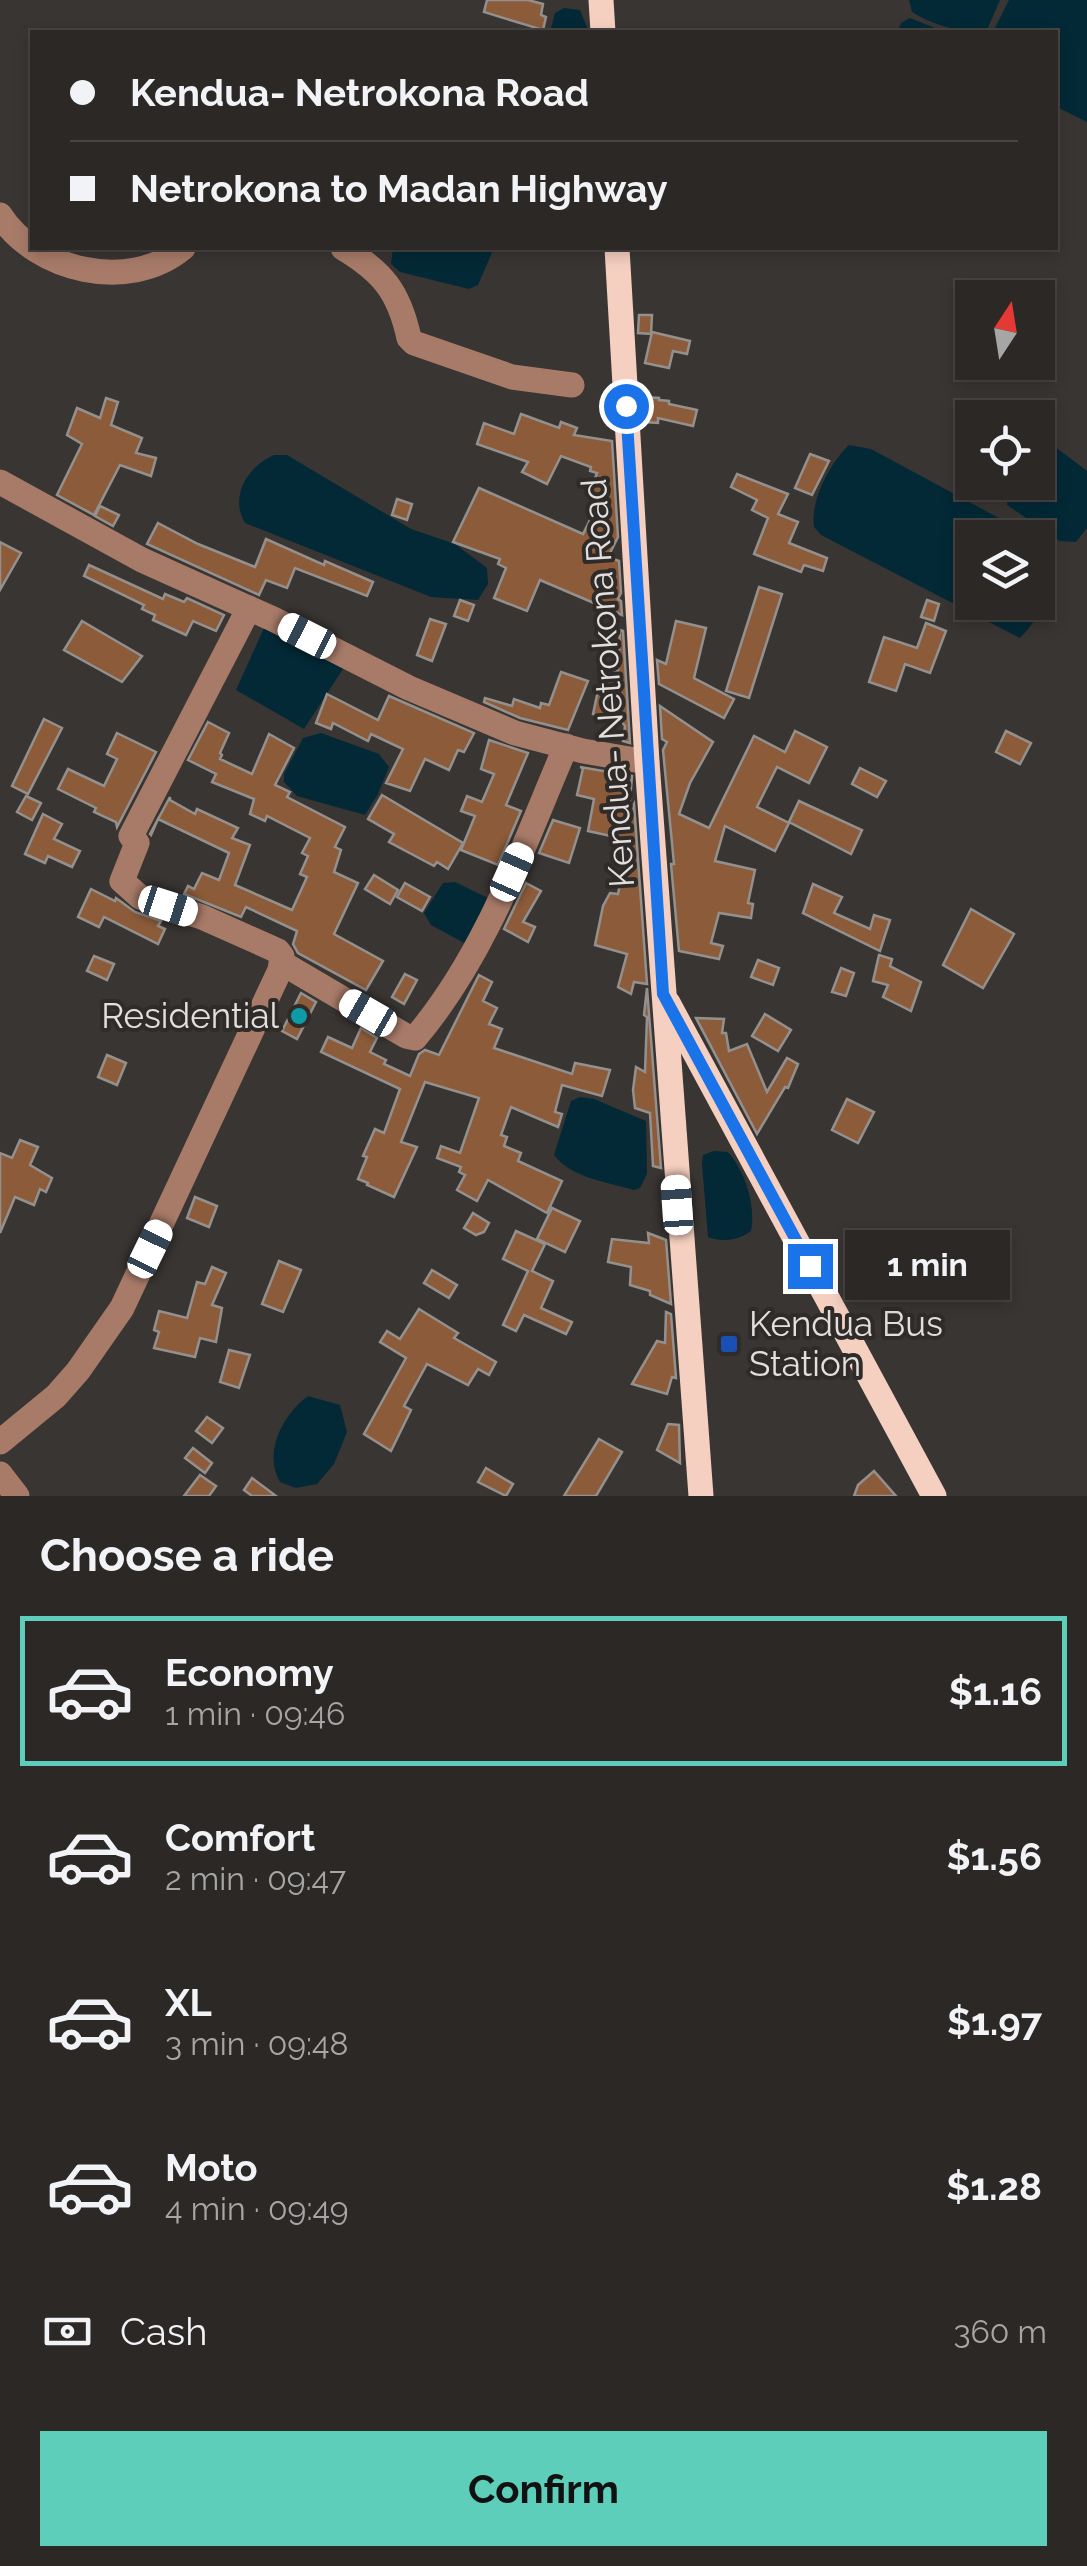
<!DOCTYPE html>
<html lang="en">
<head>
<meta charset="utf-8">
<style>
	body { margin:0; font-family:Raleway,sans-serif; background:#33302e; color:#f1f3f6; height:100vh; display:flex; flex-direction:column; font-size:38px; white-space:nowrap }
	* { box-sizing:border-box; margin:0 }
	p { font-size:32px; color:#a6a6a7 }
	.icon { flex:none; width:55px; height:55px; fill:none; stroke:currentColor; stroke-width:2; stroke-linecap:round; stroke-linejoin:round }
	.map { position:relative; height:1496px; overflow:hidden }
	.drawer { display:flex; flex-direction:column; background:#2b2826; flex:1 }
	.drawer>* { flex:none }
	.banner { position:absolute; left:30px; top:30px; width:1028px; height:220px; border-radius:0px; box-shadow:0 5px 15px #0003,0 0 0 2px #474443; display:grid; align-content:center; height:220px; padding:0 40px; background:#2b2826 }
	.needle { width:65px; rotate:12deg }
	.controls { position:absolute; left:955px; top:280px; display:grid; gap:20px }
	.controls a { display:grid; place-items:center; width:100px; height:100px; border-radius:0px; background:#2b2826; box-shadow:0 5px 15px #0003,0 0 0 2px #474443; font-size:50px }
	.end { position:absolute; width:45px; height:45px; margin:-22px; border:12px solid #1a73e8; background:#fff; box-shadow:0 0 0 5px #fff }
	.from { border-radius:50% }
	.bubble { position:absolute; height:70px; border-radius:0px; background:#2b2826; box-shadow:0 5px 15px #0003,0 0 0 2px #474443; font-size:32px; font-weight:700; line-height:70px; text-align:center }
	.car { position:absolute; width:30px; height:60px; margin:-30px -15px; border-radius:12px; box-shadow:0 0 8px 2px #0007; background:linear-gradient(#fff 24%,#345 0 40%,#fff 0 76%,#345 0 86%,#fff 0) }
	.banner b { display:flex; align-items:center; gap:35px; height:95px; font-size:38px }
	.banner b+b { border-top:2px solid #474443 }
	.banner i { width:25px; height:25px; background:#f1f3f6 }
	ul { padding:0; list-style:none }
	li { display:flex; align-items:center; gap:30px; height:150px; margin:0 20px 15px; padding:0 20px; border:5px solid transparent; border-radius:0px }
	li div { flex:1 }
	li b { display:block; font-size:38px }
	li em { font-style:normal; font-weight:700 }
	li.current { border-color:#5dceb9 }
	li>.icon { width:90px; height:90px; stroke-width:1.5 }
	h2 { padding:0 40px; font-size:45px; line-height:120px }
	.pay { display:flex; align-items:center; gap:25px; height:110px; padding:0 40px; font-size:38px }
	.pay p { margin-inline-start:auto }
	.button { display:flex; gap:20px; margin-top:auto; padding:20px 40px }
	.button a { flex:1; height:115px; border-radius:0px; background:#5dceb9; color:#111; font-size:40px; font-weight:700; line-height:115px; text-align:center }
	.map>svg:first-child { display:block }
</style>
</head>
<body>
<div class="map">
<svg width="1087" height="1496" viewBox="0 0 1087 1496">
	<rect width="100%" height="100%" fill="#393533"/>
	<!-- water -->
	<g fill="#032936">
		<path d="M 909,0 L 1000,0 L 986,32 C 960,32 934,26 912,12 Z"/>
		<path d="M 1009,0 L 1087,0 L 1087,122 L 1055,106 L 1055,32 L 993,32 Z"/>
		<path d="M 564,8 L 580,10 L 589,32 L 550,32 L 555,13 Z"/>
		<path d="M 910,18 L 945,32 L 897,32 L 901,23 Z"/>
		<path d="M 393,248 L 494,248 L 478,285 L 469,289 L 400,272 L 391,264 Z"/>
		<path d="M 1038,442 L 1050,443 L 1087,471 L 1087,528 L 1076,542 L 1060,541 L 1007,505 L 1009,483 L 1038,482 Z"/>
		<path d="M 849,445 L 871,449 L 1034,537 L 972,538 L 972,602 L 1038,602 L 1038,539 L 1048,545 C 1063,574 1042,616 1020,638 L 821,535 L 814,527 C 810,501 830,463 849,445 Z"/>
		<path d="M 274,455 L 287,455 L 411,529 L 455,544 L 487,568 L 488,584 L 478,600 L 431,597 L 245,523 C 229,496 248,466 274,455 Z"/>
		<path d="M 264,628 L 350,658 L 304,729 L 236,690 Z"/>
		<path d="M 321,733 L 379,754 L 389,767 L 378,794 L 365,815 L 297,796 L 284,782 L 284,774 L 303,738 Z"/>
		<path d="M 455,882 L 490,899 L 470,946 L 431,925 L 424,913 L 443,883 Z"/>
		<path d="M 580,1097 L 594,1099 L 646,1121 L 647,1174 L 640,1188 L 634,1190 C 608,1182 571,1178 554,1155 L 571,1101 Z"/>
		<path d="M 714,1151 L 728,1152 C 745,1171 756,1206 751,1231 C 739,1240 723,1243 708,1237 L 702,1164 L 703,1155 Z"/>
		<path d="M 308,1396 L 340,1405 L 347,1432 L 334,1464 L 317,1484 L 296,1488 L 280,1482 C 263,1453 282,1415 308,1396 Z"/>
	</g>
	<!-- building -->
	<g fill="#8b5b3a" stroke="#94908d" stroke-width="2.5">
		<path d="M 487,0 L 528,0 L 543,4 L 541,15 L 546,17 L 543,30 L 484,12 Z"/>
		<path d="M 639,315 L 652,315 L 651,334 L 638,333 Z"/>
		<path d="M 652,332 L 690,341 L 687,354 L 673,351 L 669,368 L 645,363 Z"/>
		<path d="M 644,397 L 659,398 L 659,400 L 669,401 L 669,404 L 697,410 L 693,426 L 658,418 L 658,423 L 644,422 Z"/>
		<path d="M 106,398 L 118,402 L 111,425 L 142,438 L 136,453 L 156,458 L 151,476 L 120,465 L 94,515 L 57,495 L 82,444 L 67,435 L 77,408 L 100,418 Z"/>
		<path d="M 521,414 L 559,428 L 561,422 L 577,428 L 574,435 L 612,441 L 618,537 L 608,557 L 619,561 L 621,593 L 618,599 L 621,601 L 622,615 L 540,580 L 527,611 L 494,598 L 506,568 L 498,564 L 500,559 L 453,542 L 479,488 L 583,534 L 599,502 L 588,497 L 597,473 L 590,471 L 591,467 L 561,456 L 547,484 L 522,472 L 528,462 L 477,444 L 484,423 L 514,434 Z"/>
		<path d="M 810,454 L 829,461 L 812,495 L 795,488 Z"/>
		<path d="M 737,474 L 788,494 L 778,514 L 798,522 L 789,543 L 827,558 L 823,571 L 804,565 L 801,572 L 754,554 L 768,518 L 752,510 L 757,500 L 731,487 Z"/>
		<path d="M 397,499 L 412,504 L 407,520 L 392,515 Z"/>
		<path d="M 100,506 L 119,515 L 113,526 L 95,516 Z"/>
		<path d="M 158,523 L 198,544 L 255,567 L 266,539 L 324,565 L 325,561 L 373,582 L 367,596 L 295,568 L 287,588 L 266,580 L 259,595 L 147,544 Z"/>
		<path d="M 0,542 L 21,553 L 0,590 Z"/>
		<path d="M 89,565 L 163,599 L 165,594 L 184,602 L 187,598 L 224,615 L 216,631 L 193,621 L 186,635 L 153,620 L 155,615 L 142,609 L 144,605 L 84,576 Z"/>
		<path d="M 759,587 L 782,594 L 749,698 L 726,691 Z"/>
		<path d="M 460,600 L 474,605 L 468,621 L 454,616 Z"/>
		<path d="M 927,600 L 939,604 L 934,621 L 921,617 Z"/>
		<path d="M 430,619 L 446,624 L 432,661 L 417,655 Z"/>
		<path d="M 82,621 L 142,656 L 122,682 L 64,650 Z"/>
		<path d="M 676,621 L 706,628 L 694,678 L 734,699 L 724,718 L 659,684 L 657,660 L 666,664 Z"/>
		<path d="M 926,623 L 946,631 L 930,673 L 905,664 L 896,691 L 869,682 L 884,637 L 917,648 Z"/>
		<path d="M 620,630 L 623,631 L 630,743 L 623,741 L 625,726 L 622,722 L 593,714 L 600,681 L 607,683 L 610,669 L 618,671 Z"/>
		<path d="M 561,672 L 588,681 L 568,730 L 520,718 L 484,702 L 485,698 L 512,706 L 514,699 L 540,708 L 541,703 L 549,705 Z"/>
		<path d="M 327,694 L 378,720 L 389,696 L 474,733 L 464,752 L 458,750 L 449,770 L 425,759 L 410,791 L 386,783 L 403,749 L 371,734 L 368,741 L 333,723 L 331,729 L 316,723 Z"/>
		<path d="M 660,706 L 713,742 L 690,783 L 679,814 L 709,828 L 754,736 L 785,752 L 795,731 L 827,747 L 809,783 L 777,767 L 757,807 L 789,823 L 775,851 L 725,826 L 715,861 L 755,870 L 748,903 L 753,904 L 751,918 L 719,913 L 711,943 L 723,946 L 719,959 L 679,951 L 671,864 L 674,864 L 663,750 L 667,742 L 662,739 Z"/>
		<path d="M 44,719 L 62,728 L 28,794 L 12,786 Z"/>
		<path d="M 208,722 L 229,733 L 220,753 L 222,755 L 220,759 L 252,774 L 269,734 L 294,748 L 275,785 L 290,792 L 287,797 L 345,827 L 335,847 L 341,850 L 334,872 L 358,883 L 334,934 L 383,961 L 366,990 L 298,953 L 293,944 L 297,931 L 246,907 L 241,917 L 184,894 L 188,886 L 194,889 L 202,873 L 219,880 L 229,853 L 158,819 L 151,835 L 150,834 L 170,797 L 170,800 L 195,814 L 197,809 L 238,828 L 232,838 L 250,845 L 235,885 L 292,910 L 307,877 L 300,874 L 308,856 L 302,853 L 310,838 L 267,816 L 265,821 L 250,814 L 254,799 L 212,782 L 216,774 L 188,760 Z"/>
		<path d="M 1006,731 L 1031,743 L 1020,764 L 996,752 Z"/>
		<path d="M 117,733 L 156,752 L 117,827 L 116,822 L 94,812 L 96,808 L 58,789 L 68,769 L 104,786 L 117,759 L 107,754 Z"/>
		<path d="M 489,740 L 528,753 L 506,805 L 521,811 L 498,865 L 461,850 L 475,816 L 461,811 L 467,796 L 482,802 L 494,774 L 481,769 Z"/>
		<path d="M 580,767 L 632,776 L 629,812 L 634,804 L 647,984 L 634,982 L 631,994 L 618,987 L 627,954 L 595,945 L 603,906 L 610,893 L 618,894 L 629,840 L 588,831 L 594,799 L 577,795 L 583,768 Z"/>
		<path d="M 860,768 L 886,781 L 877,797 L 852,784 Z"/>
		<path d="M 382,795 L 463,843 L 448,869 L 437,862 L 434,866 L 389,842 L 394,834 L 368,819 Z"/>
		<path d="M 26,796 L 41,803 L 32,820 L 17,812 Z"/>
		<path d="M 799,801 L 862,830 L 851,854 L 789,822 Z"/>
		<path d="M 43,814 L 62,824 L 54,839 L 80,851 L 72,867 L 48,856 L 45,863 L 25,854 Z"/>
		<path d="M 553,820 L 580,828 L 569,863 L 539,853 Z"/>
		<path d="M 374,875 L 398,890 L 390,904 L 365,889 Z"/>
		<path d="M 405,883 L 430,897 L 422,911 L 397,897 Z"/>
		<path d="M 526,883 L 541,891 L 523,922 L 535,927 L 528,942 L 504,929 Z"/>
		<path d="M 813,884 L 842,897 L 834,913 L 870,929 L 874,915 L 890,920 L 880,951 L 803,913 Z"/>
		<path d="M 91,889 L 115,901 L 116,898 L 135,912 L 161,921 L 158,926 L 165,929 L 158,944 L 104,917 L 99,927 L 78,917 Z"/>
		<path d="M 971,909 L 1014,934 L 983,988 L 943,965 Z"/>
		<path d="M 879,955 L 892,959 L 890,966 L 921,982 L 911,1011 L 883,997 L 888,985 L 873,981 Z"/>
		<path d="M 94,956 L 114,964 L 107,980 L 87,971 Z"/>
		<path d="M 758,960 L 779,968 L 773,985 L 751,977 Z"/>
		<path d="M 841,968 L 854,973 L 846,996 L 832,992 Z"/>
		<path d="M 405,974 L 417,980 L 404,1004 L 392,997 Z"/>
		<path d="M 479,975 L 492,982 L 483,1001 L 497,1008 L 489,1024 L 502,1029 L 494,1048 L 572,1074 L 575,1063 L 610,1070 L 602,1096 L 562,1085 L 555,1112 L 562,1114 L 558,1127 L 511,1107 L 501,1135 L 507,1137 L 504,1146 L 521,1153 L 518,1161 L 562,1181 L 547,1213 L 488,1180 L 477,1201 L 457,1190 L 465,1175 L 459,1172 L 461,1167 L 437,1158 L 441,1146 L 460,1153 L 479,1098 L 425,1082 L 401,1142 L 417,1147 L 394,1197 L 367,1185 L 368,1183 L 358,1179 L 367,1157 L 363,1156 L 375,1129 L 384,1133 L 400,1089 L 321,1052 L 328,1037 L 352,1048 L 361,1028 L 377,1038 L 370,1052 L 386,1060 L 384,1064 L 410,1076 L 419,1054 L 425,1050 L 439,1055 Z"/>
		<path d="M 647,988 L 661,1168 L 653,1166 L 650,1113 L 635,1108 L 633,1090 L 636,1067 L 645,1072 L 647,1017 L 644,1015 Z"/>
		<path d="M 301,993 L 316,1002 L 297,1039 L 282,1031 Z"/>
		<path d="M 765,1014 L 791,1030 L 778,1051 L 752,1036 Z"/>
		<path d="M 696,1018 L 724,1019 L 722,1033 L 726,1033 L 729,1051 L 747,1044 L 767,1092 L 787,1058 L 798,1064 L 788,1088 L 785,1087 L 757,1134 Z"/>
		<path d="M 107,1055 L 126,1063 L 117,1085 L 98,1077 Z"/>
		<path d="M 847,1099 L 874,1112 L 858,1143 L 832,1130 Z"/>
		<path d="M 20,1140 L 38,1147 L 30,1165 L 52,1178 L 46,1192 L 40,1189 L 34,1205 L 15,1197 L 0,1233 L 0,1153 L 12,1158 Z"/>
		<path d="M 195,1197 L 217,1206 L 209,1227 L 187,1218 Z"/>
		<path d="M 552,1208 L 580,1221 L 565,1252 L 537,1239 Z"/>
		<path d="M 473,1213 L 489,1223 L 484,1232 L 476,1235 L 464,1228 Z"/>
		<path d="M 516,1231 L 545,1244 L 532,1271 L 553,1281 L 541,1308 L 572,1322 L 566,1334 L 524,1315 L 516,1331 L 503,1325 L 528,1271 L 503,1259 Z"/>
		<path d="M 648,1233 L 666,1240 L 671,1304 L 650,1295 L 650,1291 L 630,1285 L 631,1267 L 608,1262 L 612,1239 L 649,1243 Z"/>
		<path d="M 279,1261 L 301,1270 L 283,1312 L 262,1304 Z"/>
		<path d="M 212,1267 L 226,1273 L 212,1305 L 222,1308 L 216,1342 L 200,1338 L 195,1357 L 154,1348 L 159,1332 L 154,1330 L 159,1311 L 187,1318 L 197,1282 L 205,1284 Z"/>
		<path d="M 432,1270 L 457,1285 L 449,1298 L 424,1283 Z"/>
		<path d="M 419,1309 L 458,1333 L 454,1338 L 496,1362 L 489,1375 L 478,1369 L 468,1385 L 427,1364 L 404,1406 L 411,1410 L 391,1451 L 364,1434 L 406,1358 L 380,1342 L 387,1331 L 400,1339 Z"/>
		<path d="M 666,1312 L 671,1314 L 676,1378 L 672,1377 L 667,1394 L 632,1384 L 657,1341 L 665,1343 Z"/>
		<path d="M 229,1350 L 250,1355 L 239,1388 L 220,1382 Z"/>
		<path d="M 207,1417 L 223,1428 L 212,1443 L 196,1431 Z"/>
		<path d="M 668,1424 L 679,1425 L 680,1463 L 657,1450 Z"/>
		<path d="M 599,1439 L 622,1452 L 596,1496 L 564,1496 Z"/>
		<path d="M 193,1448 L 212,1463 L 205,1473 L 185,1458 Z"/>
		<path d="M 486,1468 L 513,1484 L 506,1496 L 478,1482 Z"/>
		<path d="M 874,1471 L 896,1496 L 854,1496 L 858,1485 Z"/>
		<path d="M 200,1475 L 216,1486 L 209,1496 L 184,1496 Z"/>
		<path d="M 252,1478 L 276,1496 L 252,1496 L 244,1490 Z"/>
	</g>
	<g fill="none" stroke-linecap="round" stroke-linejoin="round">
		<!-- minor -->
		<g stroke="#a87b69" stroke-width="25">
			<path d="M 0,215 C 36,271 129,293 183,248"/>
			<path d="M 343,248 C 383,272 399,292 409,338 L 414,343 L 512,377 L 572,385"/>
			<path d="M 0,482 L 142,560 L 273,619 L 409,688 L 515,733 L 583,751 L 647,762"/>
			<path d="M 282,963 L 406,1036 L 415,1038 C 486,955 523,846 566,746"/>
			<path d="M 0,1442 L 56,1396 L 78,1371 L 122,1308 L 280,970 L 282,956 L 278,951 L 202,917 L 140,897 L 122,881 L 137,843 L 131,836 L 249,608"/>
			<path d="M 0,1474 L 17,1496"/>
		</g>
		<!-- major -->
		<g stroke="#f5cfc0" stroke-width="25">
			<path d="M 601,0 L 603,32"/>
			<path d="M 617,248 L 647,762 L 701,1496"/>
			<path d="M 668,1003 L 934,1496"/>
		</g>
	</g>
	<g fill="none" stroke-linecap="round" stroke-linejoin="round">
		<!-- route -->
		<path stroke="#1a73e8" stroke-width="12" d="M 626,406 L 663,994 L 810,1266"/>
	</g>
	<!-- markers -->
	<circle fill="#0f9aa8" stroke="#2f2b29" stroke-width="4" cx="299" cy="1016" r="10"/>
	<rect fill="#1a4fb4" stroke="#2f2b29" stroke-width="4" x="719" y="1334" width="20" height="20" rx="5"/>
	<g text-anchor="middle" stroke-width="8" stroke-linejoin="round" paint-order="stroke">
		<!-- street labels -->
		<g font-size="35" fill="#e2dfde" stroke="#2f2b29">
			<text transform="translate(608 683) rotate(-94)" y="12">Kendua- Netrokona Road</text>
		</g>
		<!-- poi labels -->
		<g font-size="35" fill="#e2dfde" stroke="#2f2b29" text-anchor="end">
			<text x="279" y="1028">Residential</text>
			<text x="749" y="1336" text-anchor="start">Kendua Bus<tspan x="749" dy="40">Station</tspan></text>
		</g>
	</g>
</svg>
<div class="controls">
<a><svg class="needle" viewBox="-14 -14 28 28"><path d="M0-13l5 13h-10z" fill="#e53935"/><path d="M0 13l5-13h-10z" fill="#a6a6a7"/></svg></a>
<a><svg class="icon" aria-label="locate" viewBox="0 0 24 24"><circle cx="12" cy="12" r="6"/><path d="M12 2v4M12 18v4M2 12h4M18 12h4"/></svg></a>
<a><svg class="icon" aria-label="layers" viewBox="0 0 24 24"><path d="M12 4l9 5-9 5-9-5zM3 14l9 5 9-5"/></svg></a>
</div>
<i class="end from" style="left:626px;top:406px"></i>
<i class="end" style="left:810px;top:1266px"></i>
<div class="bubble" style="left:845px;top:1230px;width:165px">1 min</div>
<i class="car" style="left:307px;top:636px;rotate:297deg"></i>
<i class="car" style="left:512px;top:872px;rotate:24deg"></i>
<i class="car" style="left:168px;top:906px;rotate:108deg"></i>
<i class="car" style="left:368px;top:1013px;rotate:300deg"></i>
<i class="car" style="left:677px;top:1205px;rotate:356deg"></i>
<i class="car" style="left:150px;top:1249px;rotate:26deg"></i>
<div class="banner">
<b><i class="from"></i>Kendua- Netrokona Road</b>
<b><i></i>Netrokona to Madan Highway</b>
</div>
</div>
<section class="drawer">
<h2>Choose a ride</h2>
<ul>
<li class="current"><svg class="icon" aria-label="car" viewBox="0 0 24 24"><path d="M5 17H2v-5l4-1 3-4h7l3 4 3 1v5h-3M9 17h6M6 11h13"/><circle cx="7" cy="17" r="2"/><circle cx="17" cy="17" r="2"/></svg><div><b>Economy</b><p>1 min · 09:46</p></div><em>$1.16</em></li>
<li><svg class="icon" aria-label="car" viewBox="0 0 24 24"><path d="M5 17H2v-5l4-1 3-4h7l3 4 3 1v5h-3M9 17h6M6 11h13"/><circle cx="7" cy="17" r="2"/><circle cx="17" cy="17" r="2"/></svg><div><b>Comfort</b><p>2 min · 09:47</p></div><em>$1.56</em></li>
<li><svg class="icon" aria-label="car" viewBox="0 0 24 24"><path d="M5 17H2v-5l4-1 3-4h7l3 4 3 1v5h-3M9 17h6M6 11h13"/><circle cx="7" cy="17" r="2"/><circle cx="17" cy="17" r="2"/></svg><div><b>XL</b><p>3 min · 09:48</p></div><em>$1.97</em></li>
<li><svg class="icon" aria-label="car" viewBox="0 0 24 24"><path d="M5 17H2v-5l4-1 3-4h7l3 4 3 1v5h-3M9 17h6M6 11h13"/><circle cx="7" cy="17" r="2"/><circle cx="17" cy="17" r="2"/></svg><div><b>Moto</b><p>4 min · 09:49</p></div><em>$1.28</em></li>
</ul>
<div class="pay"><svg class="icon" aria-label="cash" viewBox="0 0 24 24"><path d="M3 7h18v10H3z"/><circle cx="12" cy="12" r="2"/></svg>Cash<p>360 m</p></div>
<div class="button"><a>Confirm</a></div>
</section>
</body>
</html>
